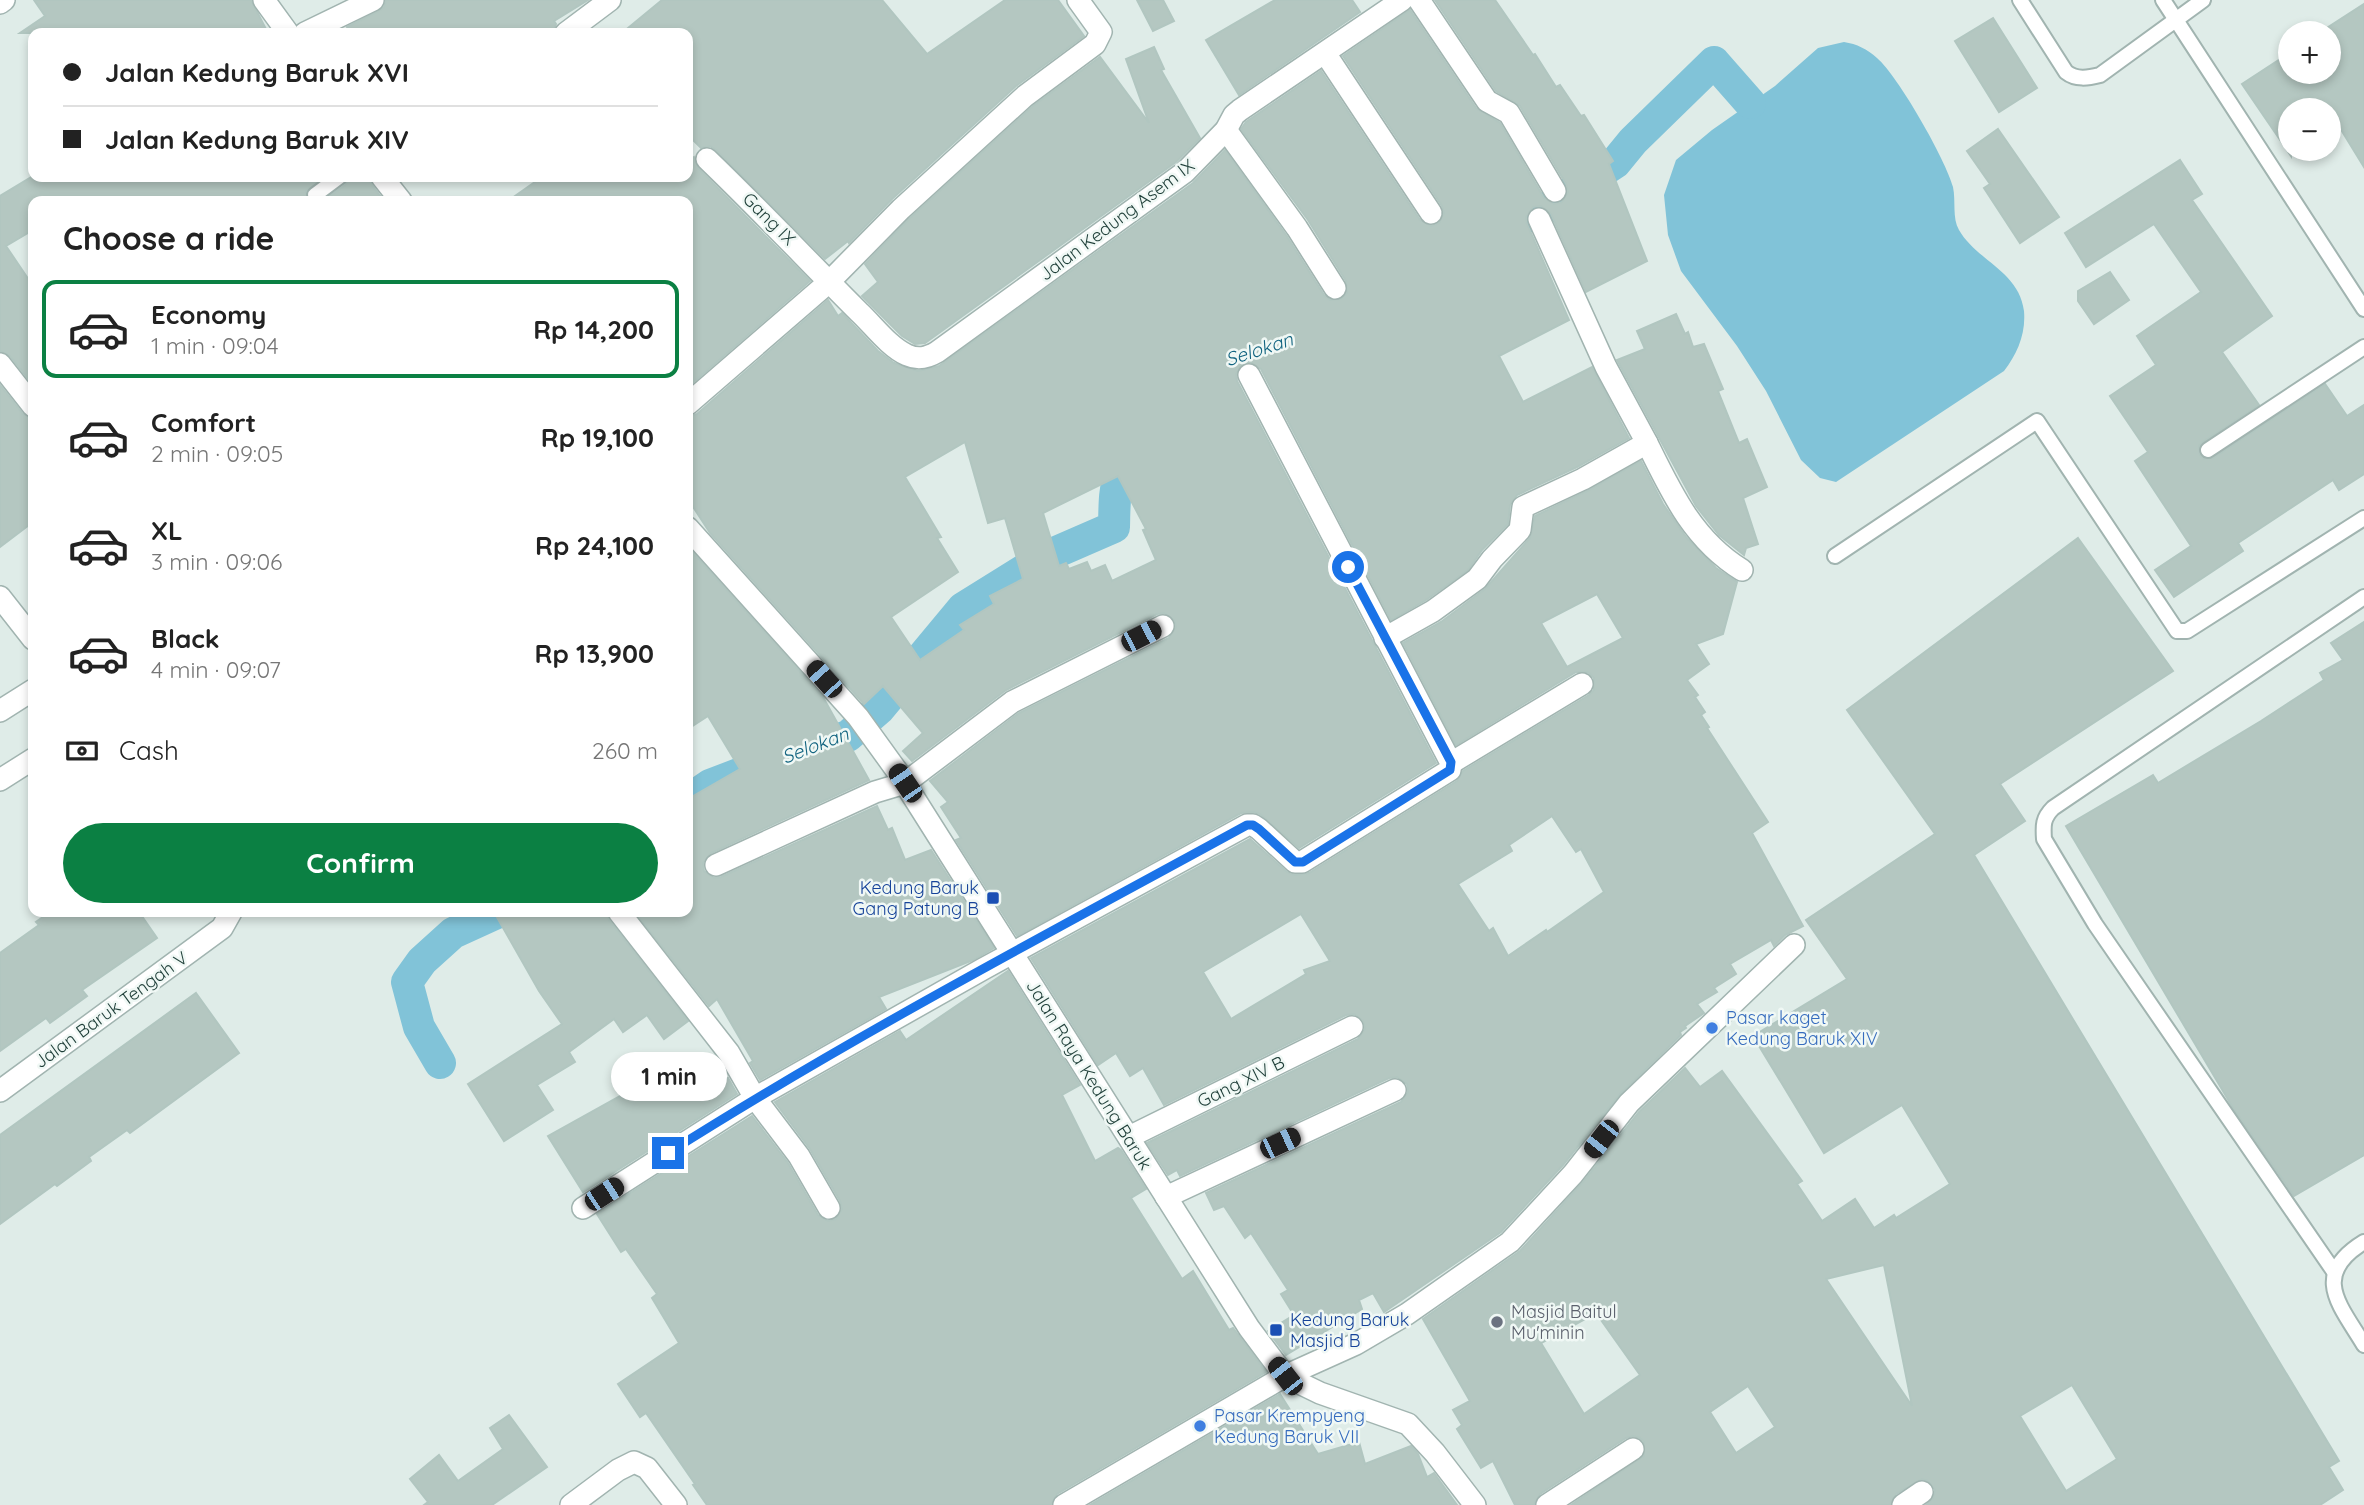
<!DOCTYPE html>
<html lang="en">
<head>
<meta charset="utf-8">
<style>
	body { margin:0; font-family:Quicksand,sans-serif; background:#f6f6f6; color:#222; height:100vh; display:flex; flex-direction:column; font-size:26px; white-space:nowrap }
	* { box-sizing:border-box; margin:0 }
	p { font-size:23px; color:#767676 }
	.icon { flex:none; width:38px; height:38px; fill:none; stroke:currentColor; stroke-width:2; stroke-linecap:round; stroke-linejoin:round }
	.map { position:relative; flex:1; overflow:hidden }
	.drawer { position:absolute; left:28px; top:196px; width:665px; height:721px; display:flex; flex-direction:column; background:#fff; border-radius:14px; box-shadow:0 4px 10px #0003 }
	.drawer>* { flex:none }
	.top-card { position:absolute; left:28px; top:28px; width:665px; height:154px; border-radius:14px; box-shadow:0 4px 10px #0003; display:grid; align-content:center; height:154px; padding:0 35px; background:#fff }
	.fabs { position:absolute; left:2278px; top:21px; display:grid; gap:14px }
	.fabs a { display:grid; place-items:center; width:63px; height:63px; border-radius:50%; background:#fff; box-shadow:0 4px 10px #0003; font-size:35px }
	.end { position:absolute; width:32px; height:32px; margin:-16px; border:9px solid #1a73e8; background:#fff; box-shadow:0 0 0 4px #fff }
	.from { border-radius:50% }
	.bubble { position:absolute; height:49px; border-radius:24px; background:#fff; box-shadow:0 4px 10px #0003; font-size:23px; font-weight:700; line-height:49px; text-align:center }
	.car { position:absolute; width:21px; height:42px; margin:-21px -10px; border-radius:9px; box-shadow:0 0 5px 2px #0007; background:linear-gradient(#222 24%,#8ab4d8 0 40%,#222 0 76%,#8ab4d8 0 86%,#222 0) }
	.top-card b { display:flex; align-items:center; gap:24px; height:66px; font-size:26px }
	.top-card b+b { border-top:2px solid #e0e0e0 }
	.top-card i { width:18px; height:18px; background:#222 }
	ul { padding:0; list-style:none }
	li { display:flex; align-items:center; gap:21px; height:98px; margin:0 14px 10px; padding:0 21px; border:4px solid transparent; border-radius:14px }
	li div { flex:1 }
	li b { display:block; font-size:26px }
	li em { font-style:normal; font-weight:700 }
	li.on { border-color:#0b8043 }
	li>.icon { width:63px; height:63px; stroke-width:1.5 }
	h2 { padding:0 35px; font-size:32px; line-height:84px }
	.pay { display:flex; align-items:center; gap:18px; height:77px; padding:0 35px; font-size:26px }
	.pay p { margin-inline-start:auto }
	.action { display:flex; gap:14px; margin-top:auto; padding:14px 35px }
	.action a { flex:1; height:80px; border-radius:42px; background:#0b8043; color:#fff; font-size:28px; font-weight:700; line-height:80px; text-align:center }
	.map>svg:first-child { display:block }
</style>
</head>
<body>
<div class="map">
<svg width="2364" height="1505" viewBox="0 0 2364 1505">
	<rect width="100%" height="100%" fill="#dfece8"/>
	<!-- water -->
	<path fill="#81c3d8" d="M 1844,42 C 1857,44 1867,49 1877,58 C 1898,76 1946,160 1953,187 C 1956,201 1952,218 1959,230 C 1977,261 2019,271 2024,311 C 2026,334 2017,354 2004,371 L 1836,482 L 1820,478 L 1801,460 L 1766,391 L 1737,346 L 1681,271 L 1668,235 L 1664,195 L 1676,160 L 1712,130 L 1775,86 L 1818,48 Z"/>
	<g fill="none" stroke-linecap="round" stroke-linejoin="round">
		<!-- canal -->
		<g stroke="#81c3d8" stroke-width="32">
			<path d="M 1487,235 L 1550,206 L 1615,163 L 1633,141 L 1714,62 L 1750,103"/>
			<path d="M 804,751 L 848,736 L 879,709 L 963,608 L 1045,557 L 1114,527 C 1115,490 1112,468 1148,448"/>
			<path d="M 688,800 L 710,785 L 762,765"/>
			<path d="M 440,1063 L 419,1027 L 407,982 L 422,961 L 453,933 L 499,912"/>
		</g>
	</g>
	<!-- building -->
	<g fill="#b4c7c1" stroke="#b1c6c0" stroke-width="2" fill-rule="evenodd">
		<path d="M 34,0 L 251,0 L 268,33 L 20,33 L 45,16 Z"/>
		<path d="M 386,0 L 588,0 L 554,21 L 556,24 L 553,33 L 350,33 L 347,27 L 379,11 L 384,7 Z"/>
		<path d="M 662,0 L 882,0 L 927,54 L 1005,0 L 1058,0 L 1084,36 L 1016,86 L 892,199 L 849,243 L 848,241 L 825,259 L 716,150 L 710,146 L 701,148 L 688,135 L 688,33 L 622,33 Z"/>
		<path d="M 1137,0 L 1163,0 L 1174,21 L 1153,31 Z"/>
		<path d="M 1275,0 L 1352,0 L 1360,12 L 1239,95 L 1206,40 Z"/>
		<path d="M 1435,0 L 1495,0 L 1533,55 L 1535,54 L 1556,87 L 1560,85 L 1581,116 L 1584,115 L 1613,161 L 1609,164 L 1647,261 L 1586,292 L 1551,214 L 1541,206 L 1533,207 L 1526,217 L 1527,224 L 1569,320 L 1499,356 L 1523,402 L 1592,367 L 1629,438 L 1577,467 L 1517,495 L 1510,505 L 1508,524 L 1482,550 L 1468,570 L 1426,600 L 1391,620 L 1261,369 L 1250,362 L 1242,364 L 1236,374 L 1237,381 L 1436,763 L 1299,848 L 1260,814 L 1253,812 L 1241,813 L 1017,936 L 956,840 L 961,838 L 941,807 L 948,802 L 930,781 L 1019,713 L 1169,638 L 1176,627 L 1174,620 L 1164,613 L 1157,614 L 1006,690 L 912,761 L 903,751 L 923,733 L 883,686 L 864,704 L 710,533 L 688,499 L 688,417 L 697,414 L 828,300 L 838,316 L 842,313 L 878,351 L 894,363 L 918,371 L 939,366 L 1193,183 L 1225,150 L 1286,235 L 1324,295 L 1330,300 L 1341,299 L 1347,293 L 1346,281 L 1308,220 L 1241,129 L 1246,122 L 1321,71 L 1420,220 L 1431,226 L 1439,223 L 1444,213 L 1442,206 L 1343,56 L 1410,10 L 1476,108 L 1500,123 L 1544,198 L 1554,204 L 1562,202 L 1568,192 L 1566,184 L 1520,106 L 1496,91 ZM 965,442 L 988,523 L 1005,518 L 1023,579 L 990,596 L 994,604 L 960,625 L 964,630 L 920,660 L 891,617 L 958,572 L 937,538 L 941,537 L 905,477 ZM 1118,476 L 1146,529 L 1143,530 L 1156,560 L 1112,581 L 1105,565 L 1091,571 L 1087,562 L 1069,569 L 1066,563 L 1059,566 L 1043,513 Z"/>
		<path d="M 2364,4 L 2364,167 L 2329,110 L 2291,110 L 2291,156 L 2242,84 L 2291,52 L 2291,72 L 2329,72 L 2329,33 L 2319,33 Z"/>
		<path d="M 1993,18 L 2037,88 L 1999,112 L 1955,41 Z"/>
		<path d="M 1154,47 L 1164,69 L 1161,70 L 1200,138 L 1176,162 L 925,343 L 915,344 L 902,336 L 862,296 L 878,282 L 865,264 L 910,218 L 1033,106 L 1100,57 L 1149,123 L 1126,59 Z"/>
		<path d="M 1998,129 L 2059,217 L 2020,243 L 1984,188 L 1990,184 L 1967,151 Z"/>
		<path d="M 694,157 L 698,168 L 810,281 L 688,387 L 688,201 L 508,201 L 542,177 L 688,177 L 688,161 Z"/>
		<path d="M 2180,160 L 2202,194 L 2192,200 L 2272,316 L 2222,352 L 2259,405 L 2203,442 L 2199,446 L 2200,455 L 2204,459 L 2213,458 L 2325,384 L 2347,416 L 2364,405 L 2364,474 L 2339,490 L 2333,480 L 2238,543 L 2243,551 L 2174,597 L 2155,570 L 2191,546 L 2135,461 L 2148,452 L 2110,396 L 2156,365 L 2137,336 L 2201,292 L 2154,224 L 2086,267 L 2065,233 Z"/>
		<path d="M 33,176 L 33,177 L 323,177 L 306,191 L 308,201 L 33,201 L 33,230 L 6,246 L 33,286 L 33,385 L 10,356 L 0,351 L 0,196 Z"/>
		<path d="M 349,177 L 369,177 L 372,185 L 384,201 L 323,201 L 345,185 Z"/>
		<path d="M 2110,272 L 2129,300 L 2094,324 L 2078,301 L 2078,291 Z"/>
		<path d="M 1676,314 L 1685,334 L 1688,332 L 1693,347 L 1704,344 L 1723,389 L 1718,391 L 1739,443 L 1747,439 L 1767,487 L 1743,498 L 1758,544 L 1746,548 L 1744,555 L 1719,535 L 1696,506 L 1617,360 L 1645,349 L 1637,331 Z"/>
		<path d="M 0,385 L 23,414 L 33,419 L 33,522 L 0,547 Z"/>
		<path d="M 1641,461 L 1663,504 L 1686,537 L 1716,568 L 1737,582 L 1723,634 L 1696,644 L 1709,664 L 1687,680 L 1698,695 L 1695,697 L 1705,712 L 1701,715 L 1709,727 L 1707,728 L 1768,822 L 1752,833 L 1803,926 L 1785,935 L 1774,946 L 1771,940 L 1730,964 L 1736,974 L 1714,988 L 1717,992 L 1697,1004 L 1704,1013 L 1685,1026 L 1686,1028 L 1680,1032 L 1681,1035 L 1620,1094 L 1563,1165 L 1501,1232 L 1384,1312 L 1373,1293 L 1359,1300 L 1362,1309 L 1286,1355 L 1268,1331 L 1294,1315 L 1281,1294 L 1288,1290 L 1251,1233 L 1245,1238 L 1224,1206 L 1214,1210 L 1206,1193 L 1401,1102 L 1408,1092 L 1407,1084 L 1397,1077 L 1389,1078 L 1180,1176 L 1177,1170 L 1168,1175 L 1147,1143 L 1358,1039 L 1365,1029 L 1363,1021 L 1354,1014 L 1346,1015 L 1164,1105 L 1143,1068 L 1130,1076 L 1116,1053 L 1098,1065 L 1031,958 L 1250,839 L 1287,872 L 1295,875 L 1309,873 L 1457,781 L 1463,771 L 1589,695 L 1594,690 L 1594,678 L 1588,672 L 1576,672 L 1456,745 L 1403,643 L 1441,622 L 1485,589 L 1530,538 L 1535,516 L 1589,490 ZM 1597,594 L 1623,638 L 1567,667 L 1541,623 ZM 1552,816 L 1576,852 L 1581,849 L 1604,892 L 1547,932 L 1546,930 L 1508,956 L 1493,928 L 1489,931 L 1458,884 L 1512,851 L 1509,845 ZM 1301,914 L 1330,961 L 1304,970 L 1306,974 L 1231,1019 L 1203,972 Z"/>
		<path d="M 2078,538 L 2173,671 L 2000,784 L 2025,821 L 1974,855 L 2339,1461 L 2329,1467 L 2343,1490 L 2320,1505 L 1926,1505 L 1933,1498 L 1935,1490 L 1928,1481 L 1922,1479 L 1896,1494 L 1890,1505 L 1571,1505 L 1644,1456 L 1644,1442 L 1640,1438 L 1633,1436 L 1626,1438 L 1540,1494 L 1534,1505 L 1515,1505 L 1493,1461 L 1481,1468 L 1457,1429 L 1462,1425 L 1453,1410 L 1470,1401 L 1423,1319 L 1520,1251 L 1583,1182 L 1639,1112 L 1685,1068 L 1700,1087 L 1722,1071 L 1802,1181 L 1797,1184 L 1822,1221 L 1855,1199 L 1874,1228 L 1894,1215 L 1896,1218 L 1950,1184 L 1902,1105 L 1824,1153 L 1753,1036 L 1847,979 L 1806,920 L 1935,834 L 1847,710 ZM 1884,1265 L 1912,1406 L 1826,1279 ZM 1596,1313 L 1640,1375 L 1584,1414 L 1541,1343 ZM 2072,1385 L 2117,1459 L 2066,1491 L 2020,1416 ZM 1748,1386 L 1775,1427 L 1736,1453 L 1710,1412 Z"/>
		<path d="M 688,547 L 823,697 L 869,780 L 711,853 L 703,863 L 704,871 L 714,878 L 721,877 L 877,806 L 888,830 L 892,828 L 905,860 L 931,850 L 994,948 L 973,960 L 879,997 L 886,1009 L 760,1080 L 750,1063 L 753,1061 L 717,999 L 709,1006 L 635,912 L 688,912 L 688,799 L 740,769 L 708,716 L 688,729 Z"/>
		<path d="M 2364,622 L 2364,1155 L 2294,1196 L 2233,1108 L 2066,826 L 2153,775 L 2158,783 L 2261,721 L 2324,680 L 2320,673 L 2343,660 L 2331,643 Z"/>
		<path d="M 50,912 L 139,912 L 157,938 L 82,990 L 87,996 L 50,1023 L 46,1018 L 0,1051 L 0,953 L 39,925 L 36,922 Z"/>
		<path d="M 494,912 L 606,912 L 609,920 L 688,1021 L 664,1039 L 647,1015 L 623,1032 L 614,1019 L 569,1052 L 575,1062 L 537,1085 L 553,1110 L 504,1141 L 468,1084 L 562,1024 L 539,991 Z"/>
		<path d="M 1008,971 L 1080,1085 L 1062,1095 L 1095,1161 L 1118,1148 L 1121,1150 L 1146,1189 L 1131,1198 L 1182,1279 L 1193,1271 L 1229,1330 L 1233,1328 L 1266,1372 L 1057,1494 L 1051,1505 L 707,1505 L 693,1485 L 695,1484 L 646,1413 L 640,1417 L 618,1384 L 679,1343 L 652,1298 L 657,1294 L 626,1249 L 621,1252 L 597,1214 L 752,1116 L 788,1163 L 818,1215 L 828,1221 L 836,1219 L 842,1209 L 840,1201 L 810,1149 L 775,1102 L 900,1031 L 906,1040 Z"/>
		<path d="M 196,993 L 239,1053 L 130,1133 L 127,1130 L 89,1157 L 91,1161 L 57,1186 L 55,1184 L 0,1224 L 0,1135 Z"/>
		<path d="M 682,1067 L 693,1085 L 704,1078 L 711,1089 L 728,1078 L 737,1094 L 583,1192 L 548,1136 L 622,1095 L 623,1098 L 641,1087 L 643,1091 Z"/>
		<path d="M 1280,1394 L 1318,1454 L 1359,1442 L 1365,1464 L 1411,1446 L 1418,1454 L 1427,1477 L 1434,1473 L 1457,1505 L 1090,1505 Z"/>
		<path d="M 509,1415 L 547,1467 L 492,1505 L 424,1505 L 428,1502 L 410,1479 L 439,1455 L 458,1481 L 503,1449 L 490,1428 Z"/>
	</g>
	<g fill="none" stroke-linecap="round" stroke-linejoin="round">
		<defs>
			<g id="service">
				<path d="M 2020,0 L 2066,72 C 2076,80 2088,78 2100,75 L 2203,0"/>
				<path d="M 2163,0 L 2364,309"/>
				<path d="M 315,195 L 339,177"/>
				<path d="M 2208,450 L 2364,347"/>
				<path d="M 1835,556 L 2037,421 L 2177,631 L 2187,631 L 2364,518"/>
				<path d="M 2364,1242 C 2310,1275 2340,1305 2364,1345"/>
				<path d="M 2335,1273 L 2095,924 L 2044,839 C 2043,825 2043,818 2053,808 L 2364,597"/>
			</g>
			<g id="minor">
				<path d="M 264,0 L 288,33"/>
				<path d="M 1419,0 L 1487,101 L 1509,113 L 1555,191"/>
				<path d="M 0,3 L 4,0"/>
				<path d="M 305,33 L 373,0"/>
				<path d="M 566,33 L 610,0"/>
				<path d="M 1325,53 L 1431,213"/>
				<path d="M 1226,130 L 1297,228 L 1335,288"/>
				<path d="M 707,159 C 759,209 808,261 859,312 C 873,325 889,347 907,355 C 918,360 927,358 937,352 L 1185,172 L 1226,130 L 1234,115 L 1240,110 L 1402,0"/>
				<path d="M 382,177 L 401,201"/>
				<path d="M 0,364 L 33,406"/>
				<path d="M 688,404 L 829,282 L 901,209 L 1025,96 L 1095,44 L 1101,32 L 1078,0"/>
				<path d="M 1647,443 C 1671,492 1693,540 1742,570"/>
				<path d="M 688,528 L 858,717 L 897,771 L 1249,1328 L 1285,1376 L 1320,1393 L 1408,1424 L 1435,1453 L 1475,1505"/>
				<path d="M 0,597 L 33,639"/>
				<path d="M 1385,638 L 1433,611 L 1477,579 L 1492,559 L 1520,530 L 1523,507 L 1583,479 L 1647,443 L 1606,367 L 1539,219"/>
				<path d="M 0,711 L 33,690"/>
				<path d="M 1451,763 L 1582,684"/>
				<path d="M 0,780 L 33,759"/>
				<path d="M 716,865 L 875,792 L 905,783 L 1012,702 L 1163,626"/>
				<path d="M 619,912 L 729,1053 L 755,1098 L 799,1156 L 829,1208"/>
				<path d="M 0,1091 L 222,928 L 231,912"/>
				<path d="M 1129,1137 L 1352,1027"/>
				<path d="M 1166,1197 L 1395,1090"/>
				<path d="M 583,1208 L 755,1098 L 983,969 L 1247,825 L 1253,825 L 1259,829 L 1295,862 L 1302,862 L 1450,770 L 1451,763 L 1249,375"/>
				<path d="M 571,1505 L 618,1470 L 634,1462 L 647,1468 L 676,1505"/>
				<path d="M 1064,1505 L 1285,1376 L 1356,1344 L 1407,1314 L 1510,1242 L 1573,1174 L 1629,1103 L 1794,945"/>
				<path d="M 1547,1505 L 1633,1449"/>
				<path d="M 1903,1505 L 1922,1492"/>
			</g>
		</defs>
		<!-- service casing -->
		<use href="#service" stroke="#a1b4b0" stroke-width="18"/>
		<!-- minor casing -->
		<use href="#minor" stroke="#a1b4b0" stroke-width="24"/>
		<!-- service -->
		<use href="#service" stroke="#fff" stroke-width="14"/>
		<!-- minor -->
		<use href="#minor" stroke="#fff" stroke-width="21"/>
	</g>
	<g fill="none" stroke-linecap="round" stroke-linejoin="round">
		<!-- route -->
		<path stroke="#1a73e8" stroke-width="9" d="M 668,1153 C 856,1034 1053,931 1247,825 L 1253,825 L 1259,829 L 1295,862 L 1303,862 L 1450,770 L 1451,762 L 1348,567"/>
	</g>
	<!-- markers -->
	<g fill="#1a4fb4" stroke="#f0f8f5" stroke-width="2.5">
		<rect x="986" y="891" width="14" height="14" rx="3.5"/>
		<rect x="1269" y="1323" width="14" height="14" rx="3.5"/>
	</g>
	<g fill="#3f7fe0" stroke="#f0f8f5" stroke-width="2.5">
		<circle cx="1712" cy="1028" r="7"/>
		<circle cx="1200" cy="1426" r="7"/>
	</g>
	<circle fill="#6b7280" stroke="#f0f8f5" stroke-width="2.5" cx="1497" cy="1322" r="7"/>
	<g text-anchor="middle" stroke-width="5" stroke-linejoin="round" paint-order="stroke">
		<!-- street labels -->
		<g font-size="18" fill="#1e3e38" stroke="#f0f8f5">
			<text transform="translate(769 219) rotate(45)" y="6">Gang IX</text>
			<text transform="translate(1117 220) rotate(-37)" y="6">Jalan Kedung Asem IX</text>
			<text transform="translate(111 1010) rotate(-36)" y="6">Jalan Baruk Tengah V</text>
			<text transform="translate(1089 1075) rotate(58)" y="6">Jalan Raya Kedung Baruk</text>
			<text transform="translate(1241 1082) rotate(-26)" y="6">Gang XIV B</text>
		</g>
		<!-- transit labels -->
		<g font-size="18" fill="#164399" stroke="#f0f8f5" text-anchor="end">
			<text x="979" y="894">Kedung Baruk<tspan x="979" dy="21">Gang Patung B</tspan></text>
			<text x="1290" y="1326" text-anchor="start">Kedung Baruk<tspan x="1290" dy="21">Masjid B</tspan></text>
		</g>
		<!-- shop labels -->
		<g font-size="18" fill="#366cbe" stroke="#f0f8f5" text-anchor="start">
			<text x="1726" y="1024">Pasar kaget<tspan x="1726" dy="21">Kedung Baruk XIV</tspan></text>
			<text x="1214" y="1422">Pasar Krempyeng<tspan x="1214" dy="21">Kedung Baruk VII</tspan></text>
		</g>
		<!-- worship labels -->
		<g font-size="18" fill="#5b616d" stroke="#f0f8f5" text-anchor="start">
			<text x="1511" y="1318">Masjid Baitul<tspan x="1511" dy="21">Mu'minin</tspan></text>
		</g>
		<!-- water labels -->
		<g font-size="19" font-style="italic" fill="#126480" stroke="#f0f8f5">
			<text transform="translate(1259 349) rotate(-18)" y="7">Selokan</text>
			<text transform="translate(815 745) rotate(-21)" y="7">Selokan</text>
		</g>
	</g>
</svg>
<div class="fabs">
<a>+</a>
<a>−</a>
</div>
<i class="end from" style="left:1348px;top:567px"></i>
<i class="end" style="left:668px;top:1153px"></i>
<div class="bubble" style="left:611px;top:1052px;width:116px">1 min</div>
<i class="car" style="left:1141px;top:636px;rotate:63deg"></i>
<i class="car" style="left:824px;top:679px;rotate:318deg"></i>
<i class="car" style="left:905px;top:783px;rotate:326deg"></i>
<i class="car" style="left:1601px;top:1139px;rotate:218deg"></i>
<i class="car" style="left:1280px;top:1143px;rotate:65deg"></i>
<i class="car" style="left:604px;top:1194px;rotate:57deg"></i>
<i class="car" style="left:1285px;top:1376px;rotate:322deg"></i>
<div class="top-card">
<b><i class="from"></i>Jalan Kedung Baruk XVI</b>
<b><i></i>Jalan Kedung Baruk XIV</b>
</div>
<section class="drawer">
<h2>Choose a ride</h2>
<ul>
<li class="on"><svg class="icon" aria-label="car" viewBox="0 0 24 24"><path d="M5 17H2v-5l4-1 3-4h7l3 4 3 1v5h-3M9 17h6M6 11h13"/><circle cx="7" cy="17" r="2"/><circle cx="17" cy="17" r="2"/></svg><div><b>Economy</b><p>1 min · 09:04</p></div><em>Rp 14,200</em></li>
<li><svg class="icon" aria-label="car" viewBox="0 0 24 24"><path d="M5 17H2v-5l4-1 3-4h7l3 4 3 1v5h-3M9 17h6M6 11h13"/><circle cx="7" cy="17" r="2"/><circle cx="17" cy="17" r="2"/></svg><div><b>Comfort</b><p>2 min · 09:05</p></div><em>Rp 19,100</em></li>
<li><svg class="icon" aria-label="car" viewBox="0 0 24 24"><path d="M5 17H2v-5l4-1 3-4h7l3 4 3 1v5h-3M9 17h6M6 11h13"/><circle cx="7" cy="17" r="2"/><circle cx="17" cy="17" r="2"/></svg><div><b>XL</b><p>3 min · 09:06</p></div><em>Rp 24,100</em></li>
<li><svg class="icon" aria-label="car" viewBox="0 0 24 24"><path d="M5 17H2v-5l4-1 3-4h7l3 4 3 1v5h-3M9 17h6M6 11h13"/><circle cx="7" cy="17" r="2"/><circle cx="17" cy="17" r="2"/></svg><div><b>Black</b><p>4 min · 09:07</p></div><em>Rp 13,900</em></li>
</ul>
<div class="pay"><svg class="icon" aria-label="cash" viewBox="0 0 24 24"><path d="M3 7h18v10H3z"/><circle cx="12" cy="12" r="2"/></svg>Cash<p>260 m</p></div>
<div class="action"><a>Confirm</a></div>
</section>
</div>
</body>
</html>
